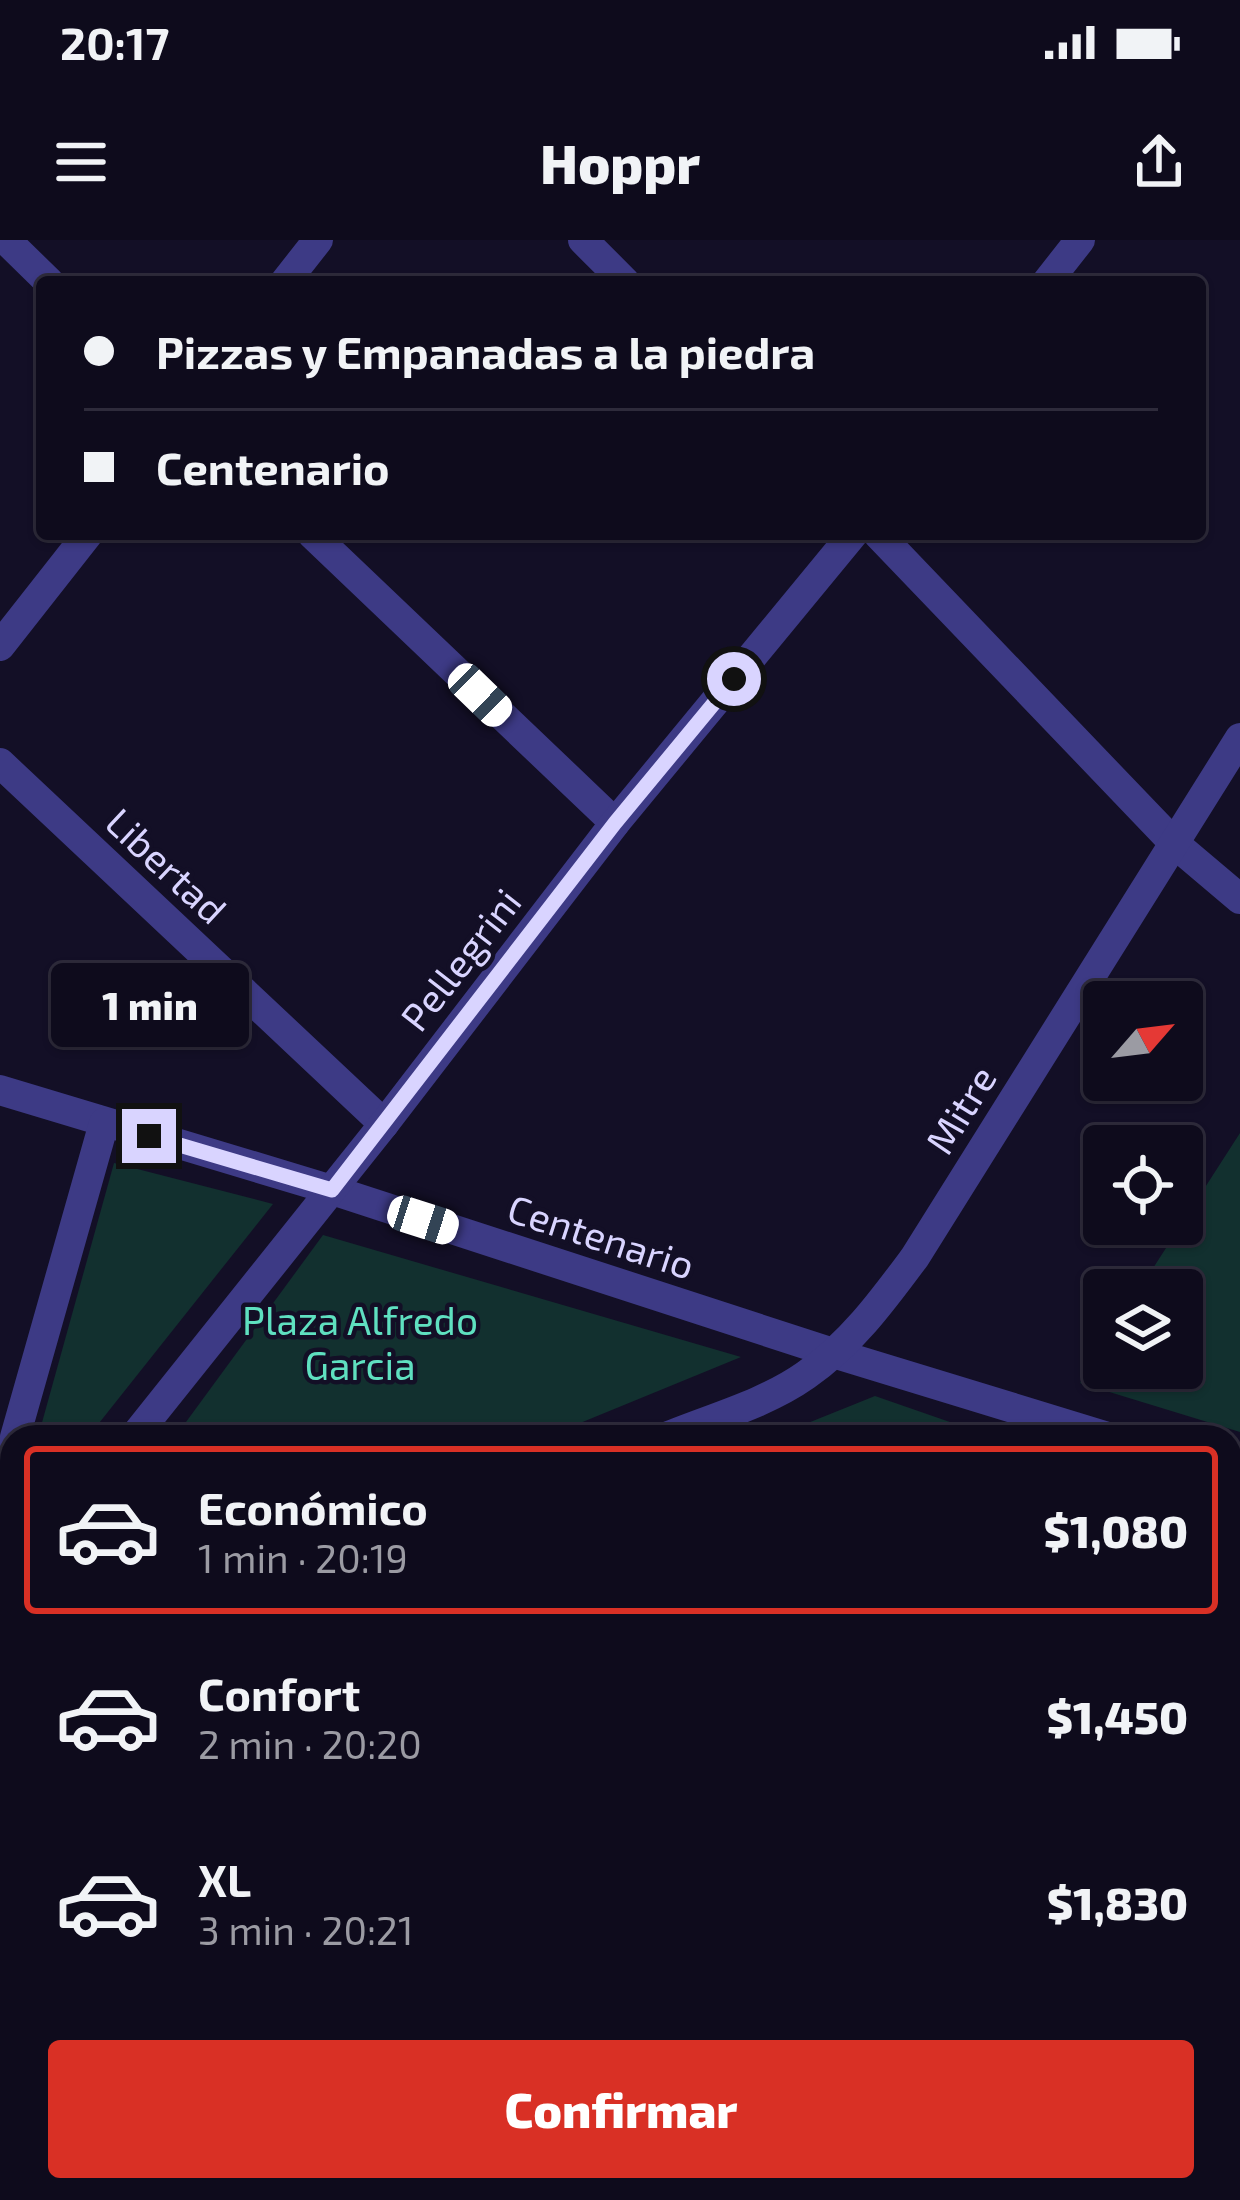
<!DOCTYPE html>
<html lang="es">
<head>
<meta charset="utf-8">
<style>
	body { margin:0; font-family:"Exo 2",sans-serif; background:#1c1929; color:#f1f3f6; height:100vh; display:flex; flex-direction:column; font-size:45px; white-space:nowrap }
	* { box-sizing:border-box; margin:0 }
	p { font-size:39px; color:#9b9ba3 }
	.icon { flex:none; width:66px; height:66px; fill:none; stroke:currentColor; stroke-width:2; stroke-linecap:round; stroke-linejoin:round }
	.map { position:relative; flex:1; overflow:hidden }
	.panel { position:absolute; left:0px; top:1185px; width:1242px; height:777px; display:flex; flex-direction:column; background:#0e0b1c; border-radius:36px 36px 0 0; box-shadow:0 3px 9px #0004,0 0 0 3px #2e2b3b }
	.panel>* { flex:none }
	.hud { position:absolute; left:36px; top:36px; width:1170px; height:264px; border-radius:12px; box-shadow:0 3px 9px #0004,0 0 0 3px #2e2b3b; display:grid; align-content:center; height:264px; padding:0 48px; background:#0e0b1c }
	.needle { width:78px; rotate:62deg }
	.fabs { position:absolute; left:1083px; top:741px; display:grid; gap:24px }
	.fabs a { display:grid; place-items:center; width:120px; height:120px; border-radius:12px; background:#0e0b1c; box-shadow:0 3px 9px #0004,0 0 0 3px #2e2b3b; font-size:60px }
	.end { position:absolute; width:54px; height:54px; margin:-27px; border:15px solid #d9d4ff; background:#111; box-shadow:0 0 0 6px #111 }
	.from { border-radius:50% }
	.bubble { position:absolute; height:84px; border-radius:12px; background:#0e0b1c; box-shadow:0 3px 9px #0004,0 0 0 3px #2e2b3b; font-size:39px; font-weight:800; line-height:84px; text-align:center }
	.car { position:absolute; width:36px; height:72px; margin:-36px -18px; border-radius:15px; box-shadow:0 0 9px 3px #0007; background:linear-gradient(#fff 24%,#345 0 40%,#fff 0 76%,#345 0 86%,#fff 0) }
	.hud b { display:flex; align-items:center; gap:42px; height:114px; font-size:45px }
	.hud b+b { border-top:3px solid #2e2b3b }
	.hud i { width:30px; height:30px; background:#f1f3f6 }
	ul { padding:21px 0 0; list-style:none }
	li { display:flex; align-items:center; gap:36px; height:168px; margin:0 24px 18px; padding:0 24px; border:6px solid transparent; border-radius:12px }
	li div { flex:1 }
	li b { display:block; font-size:45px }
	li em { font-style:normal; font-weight:800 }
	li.active { border-color:#d93025 }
	li>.icon { width:108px; height:108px; stroke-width:1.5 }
	.cta { display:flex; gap:24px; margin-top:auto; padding:24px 48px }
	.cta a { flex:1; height:138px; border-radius:12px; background:#d93025; color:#fff; font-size:48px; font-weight:800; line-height:138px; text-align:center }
	.status { display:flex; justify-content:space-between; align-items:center; height:84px; padding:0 60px; background:#0e0b1c; direction:ltr }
	.status svg { height:33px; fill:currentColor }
	header { display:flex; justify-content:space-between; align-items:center; height:156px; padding:0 48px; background:#0e0b1c; font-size:54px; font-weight:800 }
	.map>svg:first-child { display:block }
</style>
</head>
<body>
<div class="status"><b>20:17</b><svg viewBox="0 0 49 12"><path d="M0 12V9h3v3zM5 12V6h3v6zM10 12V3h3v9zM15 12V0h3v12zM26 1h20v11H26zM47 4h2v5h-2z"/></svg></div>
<header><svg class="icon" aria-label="menu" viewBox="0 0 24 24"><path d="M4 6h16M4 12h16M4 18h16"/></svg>Hoppr<svg class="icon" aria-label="share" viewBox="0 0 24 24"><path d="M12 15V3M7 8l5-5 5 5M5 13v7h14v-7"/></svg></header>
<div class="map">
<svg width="1240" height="1960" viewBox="0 0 1240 1960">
	<rect width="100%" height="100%" fill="#130f26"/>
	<!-- green -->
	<g fill="#12302f">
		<path d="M 1240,893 L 1240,1192 L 1080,1143 L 1104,1105 L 1104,1128 L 1182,1128 L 1182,1050 L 1139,1050 Z"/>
		<path d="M 114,923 L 273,964 L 88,1197 L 38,1197 Z"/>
		<path d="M 323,995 L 741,1117 L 546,1197 L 175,1197 Z"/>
		<path d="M 875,1156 L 993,1197 L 773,1197 Z"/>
		<path d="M 12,1421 L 12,1881 L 0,1877 L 0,1437 Z"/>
		<path d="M 371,1950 L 877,1950 L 873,1960 L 371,1960 Z"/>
	</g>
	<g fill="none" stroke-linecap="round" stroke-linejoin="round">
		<!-- path -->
		<g stroke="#2fb8b0" stroke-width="6" stroke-dasharray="6 9" stroke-linecap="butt">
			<path d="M 6,1482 L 12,1483"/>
			<path d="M 0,1616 L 12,1590"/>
			<path d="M 0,1794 L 12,1782"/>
			<path d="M 0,1842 L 12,1844"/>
		</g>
		<!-- minor -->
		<g stroke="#3d3a85" stroke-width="30">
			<path d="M 6,0 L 49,42"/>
			<path d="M 583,0 L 625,42"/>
			<path d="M 285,42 L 318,0"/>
			<path d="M 1047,42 L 1080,0"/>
			<path d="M 312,294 L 615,583"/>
			<path d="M 878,294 L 1175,604 L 1240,659"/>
			<path d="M 0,406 L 88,294"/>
			<path d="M 0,523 L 384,884"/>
			<path d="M 0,850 L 332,950 L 833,1113 L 1108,1197"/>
			<path d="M 15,1197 L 104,883"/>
			<path d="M 134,1197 L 384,884 L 615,583 L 853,294"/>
			<path d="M 666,1197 C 712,1178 765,1164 806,1135 C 851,1104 883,1060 915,1017 L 1240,498"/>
			<path d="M 1230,1235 L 1240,1238"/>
			<path d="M 0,1250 L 12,1207"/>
			<path d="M 0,1363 L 12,1348"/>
			<path d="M 1230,1724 L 1240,1694"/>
			<path d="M 1230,1832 L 1240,1836"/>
			<path d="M 0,1915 L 12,1919"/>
			<path d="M 113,1950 L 144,1960"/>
			<path d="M 84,1960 L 87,1950"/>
			<path d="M 310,1960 L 313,1950"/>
			<path d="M 1152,1960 L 1155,1950"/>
		</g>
	</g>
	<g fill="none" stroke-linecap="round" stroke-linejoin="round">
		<!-- route -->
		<path stroke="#d9d4ff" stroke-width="15" d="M 149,896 L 332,950 L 615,583 L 734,439"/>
	</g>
	<g text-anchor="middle" stroke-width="9" stroke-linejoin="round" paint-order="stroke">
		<!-- street labels -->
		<g font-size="39" fill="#d9d4ff" stroke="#130f26">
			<text transform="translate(166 626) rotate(43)" y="14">Libertad</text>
			<text transform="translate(461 720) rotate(-52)" y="14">Pellegrini</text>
			<text transform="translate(961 870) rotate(-58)" y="14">Mitre</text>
			<text transform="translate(601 997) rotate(18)" y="14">Centenario</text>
		</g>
		<!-- park labels -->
		<g font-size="39" fill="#5fe0c0" stroke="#130f26">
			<text x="360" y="1095">Plaza Alfredo<tspan x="360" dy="45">Garcia</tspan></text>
		</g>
	</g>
</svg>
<div class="fabs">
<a><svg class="needle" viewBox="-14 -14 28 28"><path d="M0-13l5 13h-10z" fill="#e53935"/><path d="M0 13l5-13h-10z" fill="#9b9ba3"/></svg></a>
<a><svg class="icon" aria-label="locate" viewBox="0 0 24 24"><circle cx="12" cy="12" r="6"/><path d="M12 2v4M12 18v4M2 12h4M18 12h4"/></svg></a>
<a><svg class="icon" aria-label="layers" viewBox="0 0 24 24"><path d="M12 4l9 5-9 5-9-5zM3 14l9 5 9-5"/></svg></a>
</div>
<i class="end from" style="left:734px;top:439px"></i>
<i class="end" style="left:149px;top:896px"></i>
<div class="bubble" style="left:51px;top:723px;width:198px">1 min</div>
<i class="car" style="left:480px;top:455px;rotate:134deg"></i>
<i class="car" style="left:423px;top:980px;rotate:108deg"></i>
<div class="hud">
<b><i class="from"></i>Pizzas y Empanadas a la piedra</b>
<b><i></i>Centenario</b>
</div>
<section class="panel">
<ul>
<li class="active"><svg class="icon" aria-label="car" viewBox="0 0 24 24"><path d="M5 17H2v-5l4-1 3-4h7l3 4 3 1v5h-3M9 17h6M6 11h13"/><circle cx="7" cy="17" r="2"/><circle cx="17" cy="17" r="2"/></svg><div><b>Económico</b><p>1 min · 20:19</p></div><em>$1,080</em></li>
<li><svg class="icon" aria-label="car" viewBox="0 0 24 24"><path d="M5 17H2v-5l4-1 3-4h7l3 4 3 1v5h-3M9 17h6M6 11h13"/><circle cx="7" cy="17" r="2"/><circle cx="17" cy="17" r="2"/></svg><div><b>Confort</b><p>2 min · 20:20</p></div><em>$1,450</em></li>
<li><svg class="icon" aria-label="car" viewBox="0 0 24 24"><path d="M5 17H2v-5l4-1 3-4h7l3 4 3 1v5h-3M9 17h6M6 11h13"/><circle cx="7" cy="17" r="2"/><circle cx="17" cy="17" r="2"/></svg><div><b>XL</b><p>3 min · 20:21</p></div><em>$1,830</em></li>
</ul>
<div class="cta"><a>Confirmar</a></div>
</section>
</div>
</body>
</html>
